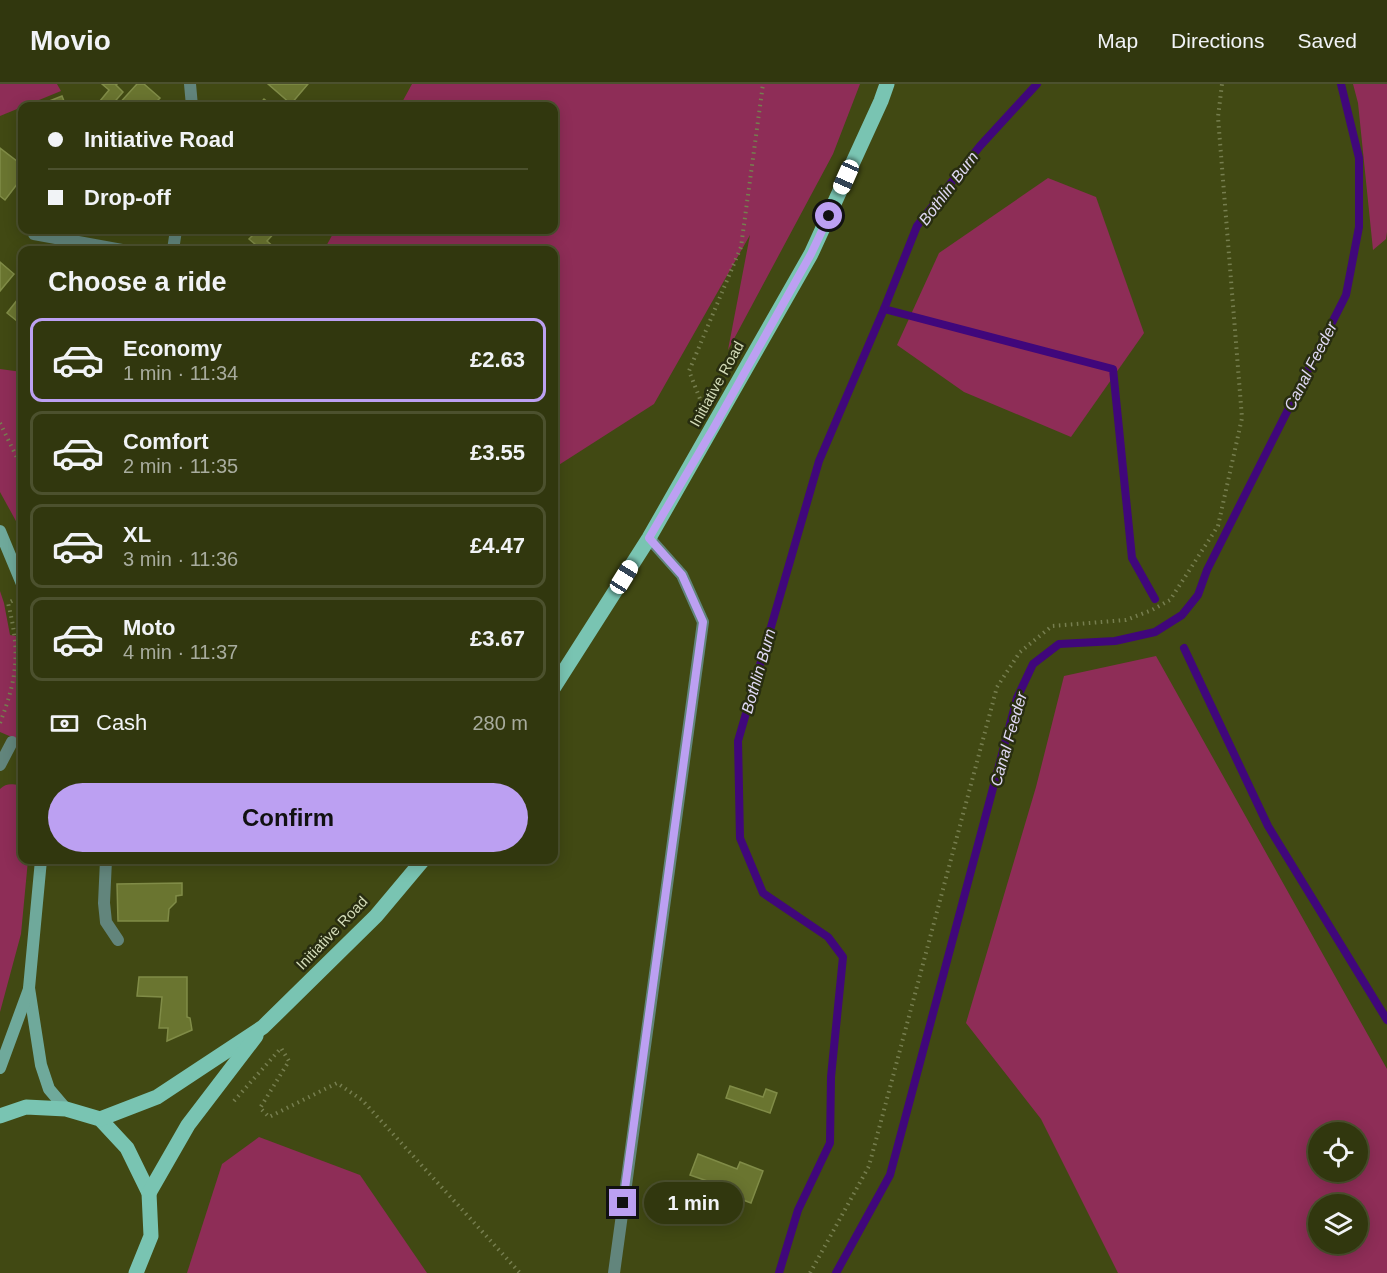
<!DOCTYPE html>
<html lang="en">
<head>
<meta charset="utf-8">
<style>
	body { margin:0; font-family:Arial,sans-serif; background:#393f17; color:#f1f3f6; height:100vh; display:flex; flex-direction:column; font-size:22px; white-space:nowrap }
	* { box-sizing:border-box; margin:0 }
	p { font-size:20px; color:#a8ac9e }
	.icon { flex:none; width:33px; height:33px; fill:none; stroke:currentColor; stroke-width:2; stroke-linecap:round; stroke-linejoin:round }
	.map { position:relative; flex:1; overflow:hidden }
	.side { position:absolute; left:18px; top:162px; width:540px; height:618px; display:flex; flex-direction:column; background:#31370e; border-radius:12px; box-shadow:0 3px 15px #0003,0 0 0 2px #4c512e }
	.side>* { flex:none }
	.top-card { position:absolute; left:18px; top:18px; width:540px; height:132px; border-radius:12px; box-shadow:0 3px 15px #0003,0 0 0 2px #4c512e; display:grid; align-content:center; height:132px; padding:0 30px; background:#31370e }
	.controls { position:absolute; left:1308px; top:1038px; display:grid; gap:12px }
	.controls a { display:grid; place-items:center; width:60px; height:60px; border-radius:50%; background:#31370e; box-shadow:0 3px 15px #0003,0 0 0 2px #4c512e; font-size:30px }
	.end { position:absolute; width:27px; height:27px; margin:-14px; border:8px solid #bca0f2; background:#111; box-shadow:0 0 0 3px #111 }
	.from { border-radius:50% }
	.bubble { position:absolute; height:42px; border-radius:21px; background:#31370e; box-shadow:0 3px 15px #0003,0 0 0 2px #4c512e; font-size:20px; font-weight:700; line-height:42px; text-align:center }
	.car { position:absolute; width:18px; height:36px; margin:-18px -9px; border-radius:8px; box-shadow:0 0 4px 2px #0007; background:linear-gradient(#fff 24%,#345 0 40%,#fff 0 76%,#345 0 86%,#fff 0) }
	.top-card b { display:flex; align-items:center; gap:21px; height:57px; font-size:22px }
	.top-card b+b { border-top:2px solid #4c512e }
	.top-card i { width:15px; height:15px; background:#f1f3f6 }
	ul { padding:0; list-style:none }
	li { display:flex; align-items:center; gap:18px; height:84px; margin:0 12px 9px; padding:0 18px; border:3px solid #4c512e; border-radius:12px }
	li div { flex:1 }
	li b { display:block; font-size:22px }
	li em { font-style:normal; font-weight:700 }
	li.on { border-color:#bca0f2 }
	li>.icon { width:54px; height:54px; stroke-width:1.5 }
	h2 { padding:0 30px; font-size:27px; line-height:72px }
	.pay { display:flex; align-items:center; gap:15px; height:66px; padding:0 30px; font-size:22px }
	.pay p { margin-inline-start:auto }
	.primary-button { display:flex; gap:12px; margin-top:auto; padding:12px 30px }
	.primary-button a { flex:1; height:69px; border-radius:36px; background:#bca0f2; color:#111; font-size:24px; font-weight:700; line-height:69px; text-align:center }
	header { display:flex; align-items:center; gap:36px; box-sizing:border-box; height:84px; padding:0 30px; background:#31370e; border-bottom:2px solid #4c512e }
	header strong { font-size:28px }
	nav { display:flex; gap:33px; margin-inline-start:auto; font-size:21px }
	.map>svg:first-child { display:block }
</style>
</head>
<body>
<header>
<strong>Movio</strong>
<nav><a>Map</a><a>Directions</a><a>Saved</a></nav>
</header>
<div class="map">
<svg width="1387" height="1189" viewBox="0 0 1387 1189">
	<rect width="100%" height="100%" fill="#414913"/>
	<!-- green -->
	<g fill="#8e2d57" fill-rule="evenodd">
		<path d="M 0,0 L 57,0 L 61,7 L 0,32 Z"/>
		<path d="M 412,0 L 860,0 L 833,70 L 728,266 L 750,151 L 654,320 L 554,384 L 554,166 L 324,166 L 335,146 L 554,146 L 554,22 L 400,22 Z"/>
		<path d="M 1353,0 L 1387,0 L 1387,148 L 1386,155 L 1373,166 L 1358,19 Z"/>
		<path d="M 1048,94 L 1096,113 L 1144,249 L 1071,353 L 964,308 L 897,261 L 939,169 Z"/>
		<path d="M 0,285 L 22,288 L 22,448 L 0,408 Z"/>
		<path d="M 0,507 L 4,519 L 10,551 L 22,553 L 22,676 L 20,667 L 21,657 L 0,648 Z"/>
		<path d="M 1156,572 L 1387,985 L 1387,1189 L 1118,1189 L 1041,1035 L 966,939 L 1036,703 L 1064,592 ZM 1318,1048 L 1358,1048 L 1358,1088 L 1318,1088 ZM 1318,1120 L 1358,1120 L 1358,1160 L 1318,1160 Z"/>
		<path d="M 22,696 L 22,776 L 28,776 L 21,850 L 0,928 L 0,705 C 6,699 11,700 19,701 Z"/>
		<path d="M 259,1053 L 360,1091 L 427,1189 L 187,1189 L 222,1080 Z"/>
	</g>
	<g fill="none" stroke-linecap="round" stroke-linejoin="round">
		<!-- stream -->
		<g stroke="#40077b" stroke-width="8">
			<path d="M 884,225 L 1113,285 L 1132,474 L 1155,515"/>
			<path d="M 1184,564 L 1268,742 L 1387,936"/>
			<path d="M 779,1189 L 798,1126 L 830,1059 L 831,993 L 843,873 L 828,853 L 763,809 L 740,754 L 738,657 L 819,377 L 884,225 L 917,142 L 980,62 L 1037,0"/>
			<path d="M 836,1189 L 890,1091 L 1017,614 L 1033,580 L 1059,560 L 1115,557 L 1155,548 L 1182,531 L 1198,511 L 1207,486 L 1346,211 L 1359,143 L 1359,74 L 1341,0"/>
		</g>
	</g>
	<!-- building -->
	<g fill="#6a7530" stroke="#808c47" stroke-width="1.5">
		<path d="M 102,0 L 117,0 L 116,1 L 123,8 L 111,22 L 106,22 L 100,17 L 109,6 Z"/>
		<path d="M 137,0 L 144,0 L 160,14 L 152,22 L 117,22 Z"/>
		<path d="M 268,0 L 308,0 L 291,20 Z"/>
		<path d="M 62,12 L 66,22 L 49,22 L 47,18 Z"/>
		<path d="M 264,15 L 273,22 L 258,22 Z"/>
		<path d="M 0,64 L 22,81 L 17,91 L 21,95 L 5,116 L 0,112 Z"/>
		<path d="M 251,146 L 277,146 L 267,157 L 277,166 L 262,166 L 249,155 L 255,149 Z"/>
		<path d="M 0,178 L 14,190 L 0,207 Z"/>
		<path d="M 22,210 L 22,241 L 7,229 Z"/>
		<path d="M 182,799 L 182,811 L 176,812 L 176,818 L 169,825 L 168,837 L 118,837 L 117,800 Z"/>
		<path d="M 139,893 L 187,893 L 187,933 L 190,934 L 192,946 L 167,957 L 168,944 L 159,944 L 162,913 L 137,912 Z"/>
		<path d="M 730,1002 L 763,1013 L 766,1005 L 777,1009 L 770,1029 L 726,1014 Z"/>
		<path d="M 698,1070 L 737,1085 L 740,1078 L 763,1087 L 751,1119 L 730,1111 L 725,1126 L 705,1119 L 713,1099 L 690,1091 Z"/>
	</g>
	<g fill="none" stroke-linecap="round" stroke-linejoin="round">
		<!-- path -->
		<g stroke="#767e4f" stroke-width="4" stroke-dasharray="1.5 4.5" stroke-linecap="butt">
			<path d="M 702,320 L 689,287 L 741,163 L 763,0"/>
			<path d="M 0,339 L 22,384"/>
			<path d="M 0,639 C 18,592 20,567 8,519 L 14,516"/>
			<path d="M 234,1017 L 281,964 L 289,977 L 260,1024 L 269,1033 L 337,999 L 362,1016 L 520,1189"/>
			<path d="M 810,1189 L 869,1082 L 997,603 L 1020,568 L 1052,542 L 1126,536 L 1152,526 L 1170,516 L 1218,442 L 1242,334 L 1218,33 L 1222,0"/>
		</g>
		<!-- lane -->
		<g stroke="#62857c" stroke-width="12">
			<path d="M 106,776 L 104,819 L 106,838 L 118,856"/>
			<path d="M 614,1189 L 703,538 L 682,491 L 649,454"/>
		</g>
		<!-- street -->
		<g stroke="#62857c" stroke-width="12">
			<path d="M 190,0 L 192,22"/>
			<path d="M 34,150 L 122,166"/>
			<path d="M 173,166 L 176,146"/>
			<path d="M 0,681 L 12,658"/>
		</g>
		<!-- secondary -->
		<g stroke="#6fa99b" stroke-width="12">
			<path d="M 0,447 L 22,500"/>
			<path d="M 41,776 L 29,904 L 41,981 L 49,1005 L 66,1025"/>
			<path d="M 0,984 L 29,905"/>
		</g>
		<!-- primary -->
		<g stroke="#79c4b2" stroke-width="15">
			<path d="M 554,603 L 649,454 L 811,170 L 881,17 L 887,0"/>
			<path d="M 0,1032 L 26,1023 L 66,1025 L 100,1035 L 127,1064 L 149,1109 L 151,1152 L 136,1189"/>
			<path d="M 100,1035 L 157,1013 L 263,943 L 376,832 L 423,776"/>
			<path d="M 149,1109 L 188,1041 L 256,952"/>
		</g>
	</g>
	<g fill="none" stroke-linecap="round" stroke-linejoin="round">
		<!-- route -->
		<path stroke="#bca0f2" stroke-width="8" d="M 623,1119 L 703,538 L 682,491 L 649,454 L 713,345 L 811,170 L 829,132"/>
	</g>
	<g text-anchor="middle" stroke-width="5" stroke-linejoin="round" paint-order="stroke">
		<!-- street labels -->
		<g font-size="15" fill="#d3dbb8" stroke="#282d10">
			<text transform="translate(717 300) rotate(-61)" y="5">Initiative Road</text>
			<text transform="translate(332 849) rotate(-46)" y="5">Initiative Road</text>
		</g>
		<!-- water labels -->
		<g font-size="16" font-style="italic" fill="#e0d9f5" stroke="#282d10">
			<text transform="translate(948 104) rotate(-53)" y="6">Bothlin Burn</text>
			<text transform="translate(1310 282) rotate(-63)" y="6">Canal Feeder</text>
			<text transform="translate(758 587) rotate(-74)" y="6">Bothlin Burn</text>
			<text transform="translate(1008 655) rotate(-74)" y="6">Canal Feeder</text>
		</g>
	</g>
</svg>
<div class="controls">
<a><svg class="icon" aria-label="locate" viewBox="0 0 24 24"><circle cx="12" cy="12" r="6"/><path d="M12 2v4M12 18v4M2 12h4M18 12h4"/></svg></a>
<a><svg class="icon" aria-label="layers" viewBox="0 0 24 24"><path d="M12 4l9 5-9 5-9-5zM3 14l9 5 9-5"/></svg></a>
</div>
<i class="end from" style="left:829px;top:132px"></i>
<i class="end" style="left:623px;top:1119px"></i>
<div class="bubble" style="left:644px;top:1098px;width:99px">1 min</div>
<i class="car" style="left:846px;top:93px;rotate:204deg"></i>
<i class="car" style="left:624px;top:493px;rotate:32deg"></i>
<div class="top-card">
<b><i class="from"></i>Initiative Road</b>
<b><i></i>Drop-off</b>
</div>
<section class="side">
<h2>Choose a ride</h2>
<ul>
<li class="on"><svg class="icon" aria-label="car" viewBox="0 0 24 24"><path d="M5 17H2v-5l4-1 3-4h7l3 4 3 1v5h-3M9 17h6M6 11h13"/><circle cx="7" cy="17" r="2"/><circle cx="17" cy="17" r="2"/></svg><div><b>Economy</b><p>1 min · 11:34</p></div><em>£2.63</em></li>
<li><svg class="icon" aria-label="car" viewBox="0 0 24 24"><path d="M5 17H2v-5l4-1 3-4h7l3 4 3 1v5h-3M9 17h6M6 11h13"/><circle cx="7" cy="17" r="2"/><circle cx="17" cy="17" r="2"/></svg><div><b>Comfort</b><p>2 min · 11:35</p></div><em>£3.55</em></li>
<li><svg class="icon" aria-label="car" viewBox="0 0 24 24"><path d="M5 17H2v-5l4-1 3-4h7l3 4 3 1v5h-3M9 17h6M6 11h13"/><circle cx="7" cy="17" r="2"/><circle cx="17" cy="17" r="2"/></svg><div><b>XL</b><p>3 min · 11:36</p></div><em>£4.47</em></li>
<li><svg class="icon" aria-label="car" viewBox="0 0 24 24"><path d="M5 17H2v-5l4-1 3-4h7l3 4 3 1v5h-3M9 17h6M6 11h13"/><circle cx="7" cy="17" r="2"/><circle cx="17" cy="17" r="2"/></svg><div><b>Moto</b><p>4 min · 11:37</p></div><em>£3.67</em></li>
</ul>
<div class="pay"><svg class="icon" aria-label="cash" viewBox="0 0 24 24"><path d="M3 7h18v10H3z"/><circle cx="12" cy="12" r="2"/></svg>Cash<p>280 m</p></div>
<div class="primary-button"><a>Confirm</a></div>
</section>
</div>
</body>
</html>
